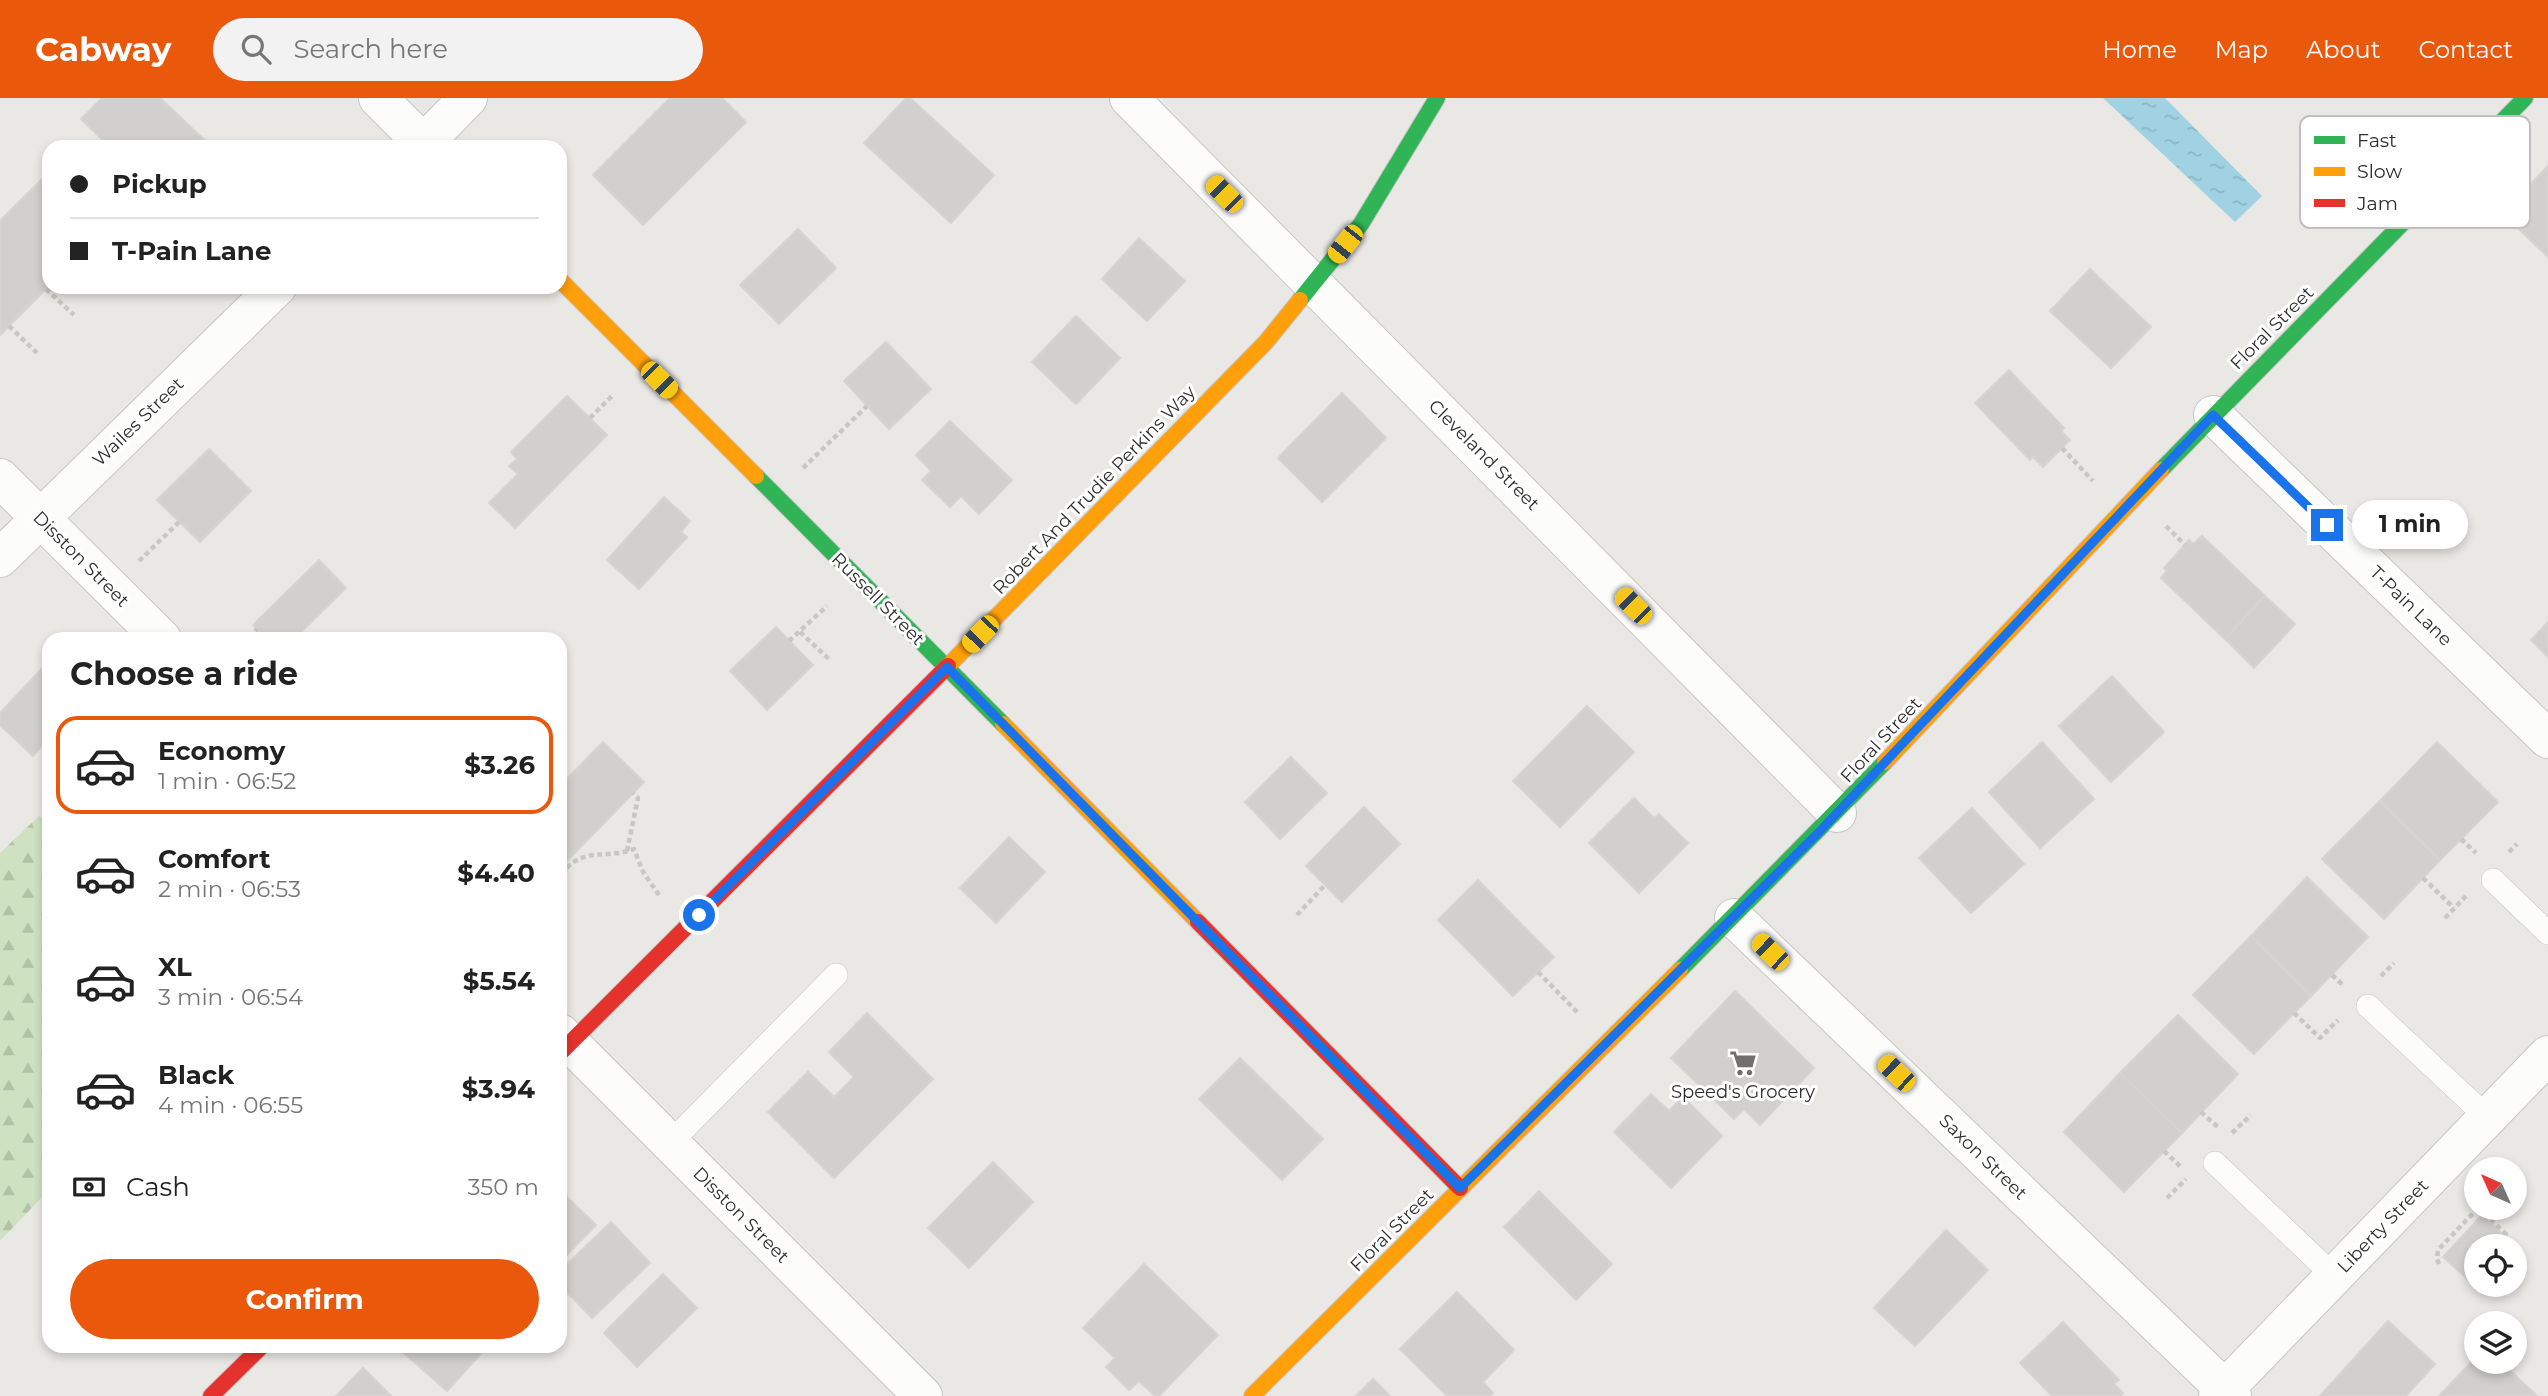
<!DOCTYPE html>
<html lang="en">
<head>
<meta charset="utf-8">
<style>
	body { margin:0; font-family:Montserrat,sans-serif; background:#f2f2f2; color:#222; height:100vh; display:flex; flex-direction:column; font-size:26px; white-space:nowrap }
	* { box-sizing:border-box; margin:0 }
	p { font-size:23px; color:#767676 }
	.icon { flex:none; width:38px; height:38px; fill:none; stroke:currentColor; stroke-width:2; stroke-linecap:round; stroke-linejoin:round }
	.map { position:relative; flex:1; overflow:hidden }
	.sheet { position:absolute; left:42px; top:534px; width:525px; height:721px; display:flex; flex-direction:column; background:#fff; border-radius:21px; box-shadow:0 4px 10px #0003 }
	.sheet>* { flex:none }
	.hud { position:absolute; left:42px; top:42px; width:525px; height:154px; border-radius:21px; box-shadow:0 4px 10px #0003; display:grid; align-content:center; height:154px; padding:0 28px; background:#fff }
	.needle { width:46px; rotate:315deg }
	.buttons { position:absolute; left:2464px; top:1059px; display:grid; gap:14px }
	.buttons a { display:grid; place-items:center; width:63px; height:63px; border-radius:50%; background:#fff; box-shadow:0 4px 10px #0003; font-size:35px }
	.end { position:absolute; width:32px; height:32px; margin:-16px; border:9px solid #1a73e8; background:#fff; box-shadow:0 0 0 4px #fff }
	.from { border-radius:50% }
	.bubble { position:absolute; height:49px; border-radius:24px; background:#fff; box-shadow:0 4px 10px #0003; font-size:23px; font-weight:700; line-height:49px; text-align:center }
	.car { position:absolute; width:21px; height:42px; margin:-21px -10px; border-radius:9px; box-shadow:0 0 5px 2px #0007; background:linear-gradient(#f5c518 24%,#345 0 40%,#f5c518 0 76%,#345 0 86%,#f5c518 0) }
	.hud b { display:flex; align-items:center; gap:24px; height:66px; font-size:26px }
	.hud b+b { border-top:2px solid #e0e0e0 }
	.hud i { width:18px; height:18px; background:#222 }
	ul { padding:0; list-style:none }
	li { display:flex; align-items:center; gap:21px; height:98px; margin:0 14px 10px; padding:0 14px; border:4px solid transparent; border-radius:21px }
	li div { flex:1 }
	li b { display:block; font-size:26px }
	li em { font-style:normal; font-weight:700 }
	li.active { border-color:#ea580c }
	li>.icon { width:63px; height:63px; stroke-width:1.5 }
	h2 { padding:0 28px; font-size:32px; line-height:84px }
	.pay { display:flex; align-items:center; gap:18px; height:77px; padding:0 28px; font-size:26px }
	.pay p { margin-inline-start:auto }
	.action { display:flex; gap:14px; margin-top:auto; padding:14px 28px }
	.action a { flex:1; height:80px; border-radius:42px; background:#ea580c; color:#fff; font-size:28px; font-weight:700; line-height:80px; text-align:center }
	header { display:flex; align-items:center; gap:42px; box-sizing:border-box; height:98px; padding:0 35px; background:#ea580c; color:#fff }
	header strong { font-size:33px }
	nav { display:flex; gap:38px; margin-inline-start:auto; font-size:24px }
	.search { width:490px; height:63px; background:#f2f2f2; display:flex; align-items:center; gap:18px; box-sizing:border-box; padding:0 24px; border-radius:38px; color:#767676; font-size:26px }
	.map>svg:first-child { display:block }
</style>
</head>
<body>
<header>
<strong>Cabway</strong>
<div class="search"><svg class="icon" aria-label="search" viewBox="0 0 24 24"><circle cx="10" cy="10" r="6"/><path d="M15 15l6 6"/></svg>Search here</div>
<nav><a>Home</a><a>Map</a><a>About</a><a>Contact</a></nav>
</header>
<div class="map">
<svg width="2548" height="1298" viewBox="0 0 2548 1298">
	<defs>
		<pattern id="forest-firs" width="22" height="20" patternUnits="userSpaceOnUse" patternTransform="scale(1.75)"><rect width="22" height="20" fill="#cee2c2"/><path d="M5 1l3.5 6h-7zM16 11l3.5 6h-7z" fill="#b1c2a7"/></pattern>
		<pattern id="water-ripples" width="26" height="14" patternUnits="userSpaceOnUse" patternTransform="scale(1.75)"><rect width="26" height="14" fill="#a1d2e3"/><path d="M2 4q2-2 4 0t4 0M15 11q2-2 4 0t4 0" fill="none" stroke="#8bb5c3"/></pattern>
	</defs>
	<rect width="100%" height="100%" fill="#eae8e5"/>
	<!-- forest -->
	<path fill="url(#forest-firs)" d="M 39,718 L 49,726 L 49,1092 L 0,1143 L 0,755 Z"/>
	<!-- water -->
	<path fill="url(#water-ripples)" d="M 2103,0 L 2165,0 L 2262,98 L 2235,124 Z"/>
	<!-- building -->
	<g fill="#d2d0ce" stroke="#d5d4d1" stroke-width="2">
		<path d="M 102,0 L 160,0 L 212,49 L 110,49 L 81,21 Z"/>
		<path d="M 670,0 L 722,0 L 746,24 L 643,127 L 593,77 Z"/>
		<path d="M 906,0 L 910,0 L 994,77 L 951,125 L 864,45 Z"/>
		<path d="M 2548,68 L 2548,159 L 2502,115 Z"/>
		<path d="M 47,76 L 49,188 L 0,237 L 0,123 Z"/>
		<path d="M 798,131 L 836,170 L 779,226 L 740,187 Z"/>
		<path d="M 1139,140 L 1185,183 L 1147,223 L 1102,181 Z"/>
		<path d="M 2090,171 L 2151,229 L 2111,270 L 2050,213 Z"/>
		<path d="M 1076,218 L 1120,260 L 1076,306 L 1032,264 Z"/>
		<path d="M 886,244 L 931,291 L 889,331 L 844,283 Z"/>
		<path d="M 2009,272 L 2064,330 L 2061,333 L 2070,342 L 2043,369 L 2033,359 L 2030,362 L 1975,305 Z"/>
		<path d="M 1342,295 L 1386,340 L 1322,404 L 1278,360 Z"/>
		<path d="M 567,298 L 607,337 L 515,430 L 489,405 L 518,376 L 509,368 L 517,361 L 511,354 Z"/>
		<path d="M 950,323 L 1012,382 L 979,416 L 961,398 L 950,409 L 922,382 L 931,373 L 916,357 Z"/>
		<path d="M 209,351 L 251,393 L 200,444 L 157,402 Z"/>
		<path d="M 664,399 L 690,423 L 681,434 L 687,439 L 639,491 L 607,462 Z"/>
		<path d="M 2202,438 L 2265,498 L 2225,541 L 2161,480 L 2167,473 L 2164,470 L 2189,442 L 2193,446 Z"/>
		<path d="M 319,462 L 346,490 L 294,541 L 267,541 L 253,527 Z"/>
		<path d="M 2265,498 L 2295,526 L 2254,570 L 2225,541 Z"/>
		<path d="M 2548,524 L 2548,559 L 2531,542 Z"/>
		<path d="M 776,529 L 813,567 L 767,612 L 730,573 Z"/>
		<path d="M 48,564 L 49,646 L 46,643 L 33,658 L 0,627 L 0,615 Z"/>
		<path d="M 2112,578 L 2164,634 L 2111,684 L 2059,628 Z"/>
		<path d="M 1587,608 L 1634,654 L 1560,729 L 1513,683 Z"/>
		<path d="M 603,644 L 644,684 L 560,770 L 560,688 Z"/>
		<path d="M 2042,644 L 2094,701 L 2040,750 L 1989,694 Z"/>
		<path d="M 2437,644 L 2498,704 L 2440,762 L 2380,703 Z"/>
		<path d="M 1291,659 L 1327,695 L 1280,741 L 1245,704 Z"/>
		<path d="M 1634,700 L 1654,720 L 1659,716 L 1688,745 L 1639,795 L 1589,745 Z"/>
		<path d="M 2380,703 L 2440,762 L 2384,821 L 2322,761 Z"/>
		<path d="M 1364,709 L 1400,746 L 1342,804 L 1306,768 Z"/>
		<path d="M 1972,710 L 2024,766 L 1971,815 L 1919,760 Z"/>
		<path d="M 1009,739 L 1045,774 L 996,825 L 960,790 Z"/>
		<path d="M 2307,779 L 2368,839 L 2311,898 L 2251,838 Z"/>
		<path d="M 1478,782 L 1554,859 L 1513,898 L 1438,822 Z"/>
		<path d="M 2251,838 L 2311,898 L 2254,956 L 2193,897 Z"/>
		<path d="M 1735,893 L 1814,970 L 1760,1027 L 1744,1011 L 1734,1021 L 1671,960 Z"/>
		<path d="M 867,915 L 933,981 L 834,1080 L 768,1014 L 808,974 L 834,999 L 854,979 L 829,954 Z"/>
		<path d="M 2178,917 L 2238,976 L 2182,1035 L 2120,975 Z"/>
		<path d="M 1240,960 L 1323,1041 L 1282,1082 L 1199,1001 Z"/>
		<path d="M 2120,975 L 2182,1035 L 2124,1094 L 2064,1034 Z"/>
		<path d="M 1651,996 L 1669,1013 L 1683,999 L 1722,1038 L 1671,1090 L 1614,1034 Z"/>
		<path d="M 993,1064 L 1033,1104 L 969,1170 L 928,1130 Z"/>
		<path d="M 1539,1093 L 1612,1166 L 1576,1202 L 1504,1129 Z"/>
		<path d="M 564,1096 L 596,1127 L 560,1164 L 560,1100 Z"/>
		<path d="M 2482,1117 L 2522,1154 L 2515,1162 L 2515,1148 L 2476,1148 L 2476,1186 L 2492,1186 L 2484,1196 L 2443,1159 Z"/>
		<path d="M 611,1124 L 650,1165 L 592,1220 L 560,1187 L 560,1173 Z"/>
		<path d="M 1946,1132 L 1988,1172 L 1915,1248 L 1874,1210 Z"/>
		<path d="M 1144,1166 L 1218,1237 L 1159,1298 L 1155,1298 L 1139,1283 L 1129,1292 L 1106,1269 L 1115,1260 L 1083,1230 Z"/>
		<path d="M 663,1176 L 697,1210 L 637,1269 L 604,1235 Z"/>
		<path d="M 1457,1194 L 1514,1252 L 1483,1284 L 1493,1295 L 1490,1298 L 1447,1298 L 1400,1251 Z"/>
		<path d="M 2388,1223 L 2435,1266 L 2406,1298 L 2320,1298 Z"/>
		<path d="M 2063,1224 L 2119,1282 L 2114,1286 L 2123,1295 L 2120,1298 L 2052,1298 L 2020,1265 Z"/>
		<path d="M 396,1248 L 488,1248 L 447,1293 Z"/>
		<path d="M 2476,1259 L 2476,1264 L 2501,1264 L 2536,1297 L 2439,1298 Z"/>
		<path d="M 363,1270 L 391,1298 L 336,1298 Z"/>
		<path d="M 1373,1281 L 1390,1298 L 1356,1298 Z"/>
	</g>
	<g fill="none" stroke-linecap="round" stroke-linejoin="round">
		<defs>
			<g id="lane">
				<path d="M 2493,782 L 2548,835"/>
				<path d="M 2368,908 L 2488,1020"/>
				<path d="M 670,1045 L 836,877"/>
				<path d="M 2215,1065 L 2334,1178"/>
			</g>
			<g id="street">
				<path d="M 378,0 L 427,49"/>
				<path d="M 1129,0 L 1837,715"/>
				<path d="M 420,49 L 468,0"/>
				<path d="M 2213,317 L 2548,641"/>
				<path d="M 0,380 L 162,541"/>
				<path d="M 0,460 L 277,189"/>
				<path d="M 1734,820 L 2232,1298"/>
				<path d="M 560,935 L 923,1298"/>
				<path d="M 2218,1298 L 2548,957"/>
			</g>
			<g id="fast">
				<path d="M 1300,202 L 1361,126 L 1437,0"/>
				<path d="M 2161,372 L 2525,0"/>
				<path d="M 756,378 L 1003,626"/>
				<path d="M 1680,872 L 1885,664"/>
			</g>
			<g id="slow">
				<path d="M 560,182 L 756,378"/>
				<path d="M 948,568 L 1266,244 L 1300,202"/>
				<path d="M 1003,626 L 1198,824"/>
				<path d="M 1885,664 L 2161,372"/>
				<path d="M 1252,1298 L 1680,872"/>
			</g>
			<g id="jam">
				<path d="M 1198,824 L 1460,1090"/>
				<path d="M 560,955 L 948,568"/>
				<path d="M 211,1298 L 262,1248"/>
			</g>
		</defs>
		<!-- lane casing -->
		<use href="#lane" stroke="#c7c6c7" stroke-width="24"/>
		<!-- street casing -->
		<use href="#street" stroke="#c7c6c7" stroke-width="40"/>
		<!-- fast casing -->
		<use href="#fast" stroke="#c7c6c7" stroke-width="18"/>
		<!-- slow casing -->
		<use href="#slow" stroke="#c7c6c7" stroke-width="18"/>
		<!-- jam casing -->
		<use href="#jam" stroke="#c7c6c7" stroke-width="18"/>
		<!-- path -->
		<g stroke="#c7c7c7" stroke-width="4.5" stroke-dasharray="5 3.5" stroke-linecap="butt">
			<path d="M 46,191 L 74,217"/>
			<path d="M 9,228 L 37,255"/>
			<path d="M 590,320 L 614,296"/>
			<path d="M 2062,350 L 2093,383"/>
			<path d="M 803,370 L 867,308"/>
			<path d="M 2166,428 L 2185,447"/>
			<path d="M 139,463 L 179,424"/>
			<path d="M 800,534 L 830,562"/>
			<path d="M 249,539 L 257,531"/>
			<path d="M 789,543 L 827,508"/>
			<path d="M 2461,741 L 2476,755"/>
			<path d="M 627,753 L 638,700 L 633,695"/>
			<path d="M 2509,754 L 2517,746"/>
			<path d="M 561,770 L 564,773 C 585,748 606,762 634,751 L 643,774 L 659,797"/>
			<path d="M 2423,780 L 2454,810"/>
			<path d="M 1297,817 L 1325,787"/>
			<path d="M 2445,820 L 2466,798"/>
			<path d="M 1538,874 L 1579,916"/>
			<path d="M 2332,877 L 2344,888"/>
			<path d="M 2381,878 L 2394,865"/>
			<path d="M 2294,915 L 2320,940 L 2338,922"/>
			<path d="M 2201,1014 L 2219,1030"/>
			<path d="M 2232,1035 L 2251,1017"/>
			<path d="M 2164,1053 L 2181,1069"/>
			<path d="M 2167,1100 L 2186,1081"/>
			<path d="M 2478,1110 L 2506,1136 L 2505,1138"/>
			<path d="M 2439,1166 L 2437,1161 L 2438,1152 L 2478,1110"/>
		</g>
		<!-- lane -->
		<use href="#lane" stroke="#fcfcfb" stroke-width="23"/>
		<!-- street -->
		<use href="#street" stroke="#fcfcfb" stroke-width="38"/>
		<!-- fast -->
		<use href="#fast" stroke="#30b455" stroke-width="16"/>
		<!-- slow -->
		<use href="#slow" stroke="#ff9f0a" stroke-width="16"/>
		<!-- jam -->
		<use href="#jam" stroke="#e5322d" stroke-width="16"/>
	</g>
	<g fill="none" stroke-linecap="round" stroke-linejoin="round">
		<!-- route -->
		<path stroke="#1a73e8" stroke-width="9" d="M 699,817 L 947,569 L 1460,1090 L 1820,733 L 2213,317 L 2327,427"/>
	</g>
	<!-- icons -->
	<defs>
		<symbol id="supermarket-bare" viewBox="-9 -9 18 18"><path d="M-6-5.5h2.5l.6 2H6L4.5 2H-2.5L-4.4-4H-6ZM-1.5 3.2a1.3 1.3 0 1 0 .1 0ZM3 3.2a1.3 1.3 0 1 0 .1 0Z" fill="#706f6e" stroke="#fff" stroke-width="2.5" paint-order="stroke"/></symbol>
	</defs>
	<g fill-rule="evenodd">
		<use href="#supermarket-bare" x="1724" y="946" width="38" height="38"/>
	</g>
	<g text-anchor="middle" stroke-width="6" stroke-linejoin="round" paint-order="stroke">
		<!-- street labels -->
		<g font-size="18" fill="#2e2e2e" stroke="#fff">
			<text transform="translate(2272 230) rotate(-45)" y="6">Floral Street</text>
			<text transform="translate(138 324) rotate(-44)" y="6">Wailes Street</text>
			<text transform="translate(1484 357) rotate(45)" y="6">Cleveland Street</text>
			<text transform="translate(1094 392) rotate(-46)" y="6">Robert And Trudie Perkins Way</text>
			<text transform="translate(81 461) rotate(45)" y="6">Disston Street</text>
			<text transform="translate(878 501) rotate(45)" y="6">Russell Street</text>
			<text transform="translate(2411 508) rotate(44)" y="6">T-Pain Lane</text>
			<text transform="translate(1881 642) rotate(-47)" y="6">Floral Street</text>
			<text transform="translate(1983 1059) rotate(44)" y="6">Saxon Street</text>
			<text transform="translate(741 1117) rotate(45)" y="6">Disston Street</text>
			<text transform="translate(2383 1128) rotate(-46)" y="6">Liberty Street</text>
			<text transform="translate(1392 1132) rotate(-45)" y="6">Floral Street</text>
		</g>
		<!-- poi labels -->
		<g font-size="18" fill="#2e2e2e" stroke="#fff">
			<text x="1743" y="1000">Speed's Grocery</text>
		</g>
	</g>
	<!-- legend -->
	<rect x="2300" y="18" width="230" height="112" rx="10" fill="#fff" stroke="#c0c0c0" stroke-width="2"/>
	<rect x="2314" y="38" width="31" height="8" fill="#30b455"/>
	<rect x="2314" y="69" width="31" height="9" fill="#ff9f0a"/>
	<rect x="2314" y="101" width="31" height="8" fill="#e5322d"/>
	<g font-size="19" fill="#2e2e2e">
		<text x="2357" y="49">Fast</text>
		<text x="2357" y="80">Slow</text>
		<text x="2357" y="112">Jam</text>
	</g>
</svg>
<div class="buttons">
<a><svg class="needle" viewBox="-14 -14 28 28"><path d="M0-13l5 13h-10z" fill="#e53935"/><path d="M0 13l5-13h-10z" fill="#767676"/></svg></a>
<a><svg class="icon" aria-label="locate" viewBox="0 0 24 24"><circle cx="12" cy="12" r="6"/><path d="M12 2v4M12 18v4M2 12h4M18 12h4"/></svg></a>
<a><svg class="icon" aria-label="layers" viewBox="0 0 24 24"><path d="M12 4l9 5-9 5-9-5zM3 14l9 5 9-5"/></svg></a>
</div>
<i class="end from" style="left:699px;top:817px"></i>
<i class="end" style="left:2327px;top:427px"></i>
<div class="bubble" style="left:2352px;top:402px;width:116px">1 min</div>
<i class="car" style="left:1224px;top:96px;rotate:315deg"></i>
<i class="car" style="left:1345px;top:146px;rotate:218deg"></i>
<i class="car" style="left:659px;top:282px;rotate:135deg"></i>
<i class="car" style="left:1633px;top:508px;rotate:315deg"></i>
<i class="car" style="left:980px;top:536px;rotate:224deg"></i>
<i class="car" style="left:1770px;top:854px;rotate:314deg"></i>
<i class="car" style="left:1896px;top:975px;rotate:314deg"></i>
<div class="hud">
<b><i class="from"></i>Pickup</b>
<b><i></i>T-Pain Lane</b>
</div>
<section class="sheet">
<h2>Choose a ride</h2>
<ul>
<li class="active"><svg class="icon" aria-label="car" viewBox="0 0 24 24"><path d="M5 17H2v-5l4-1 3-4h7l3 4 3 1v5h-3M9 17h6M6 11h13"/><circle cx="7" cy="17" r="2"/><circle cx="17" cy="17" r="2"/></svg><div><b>Economy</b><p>1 min · 06:52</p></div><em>$3.26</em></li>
<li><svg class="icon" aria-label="car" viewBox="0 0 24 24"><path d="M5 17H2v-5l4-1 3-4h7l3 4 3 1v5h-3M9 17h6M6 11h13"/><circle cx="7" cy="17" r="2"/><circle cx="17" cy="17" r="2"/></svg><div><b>Comfort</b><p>2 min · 06:53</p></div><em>$4.40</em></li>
<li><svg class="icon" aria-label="car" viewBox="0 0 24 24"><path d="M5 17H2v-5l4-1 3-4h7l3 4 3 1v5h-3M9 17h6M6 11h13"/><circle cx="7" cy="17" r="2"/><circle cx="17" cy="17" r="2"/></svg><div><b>XL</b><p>3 min · 06:54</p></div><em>$5.54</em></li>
<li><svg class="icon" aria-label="car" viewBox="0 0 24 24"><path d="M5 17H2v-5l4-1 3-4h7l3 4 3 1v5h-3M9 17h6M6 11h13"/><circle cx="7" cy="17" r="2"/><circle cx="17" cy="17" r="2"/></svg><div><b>Black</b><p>4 min · 06:55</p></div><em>$3.94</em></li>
</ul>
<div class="pay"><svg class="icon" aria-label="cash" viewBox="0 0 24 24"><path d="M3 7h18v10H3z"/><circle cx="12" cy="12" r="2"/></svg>Cash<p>350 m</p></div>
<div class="action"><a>Confirm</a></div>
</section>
</div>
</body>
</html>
